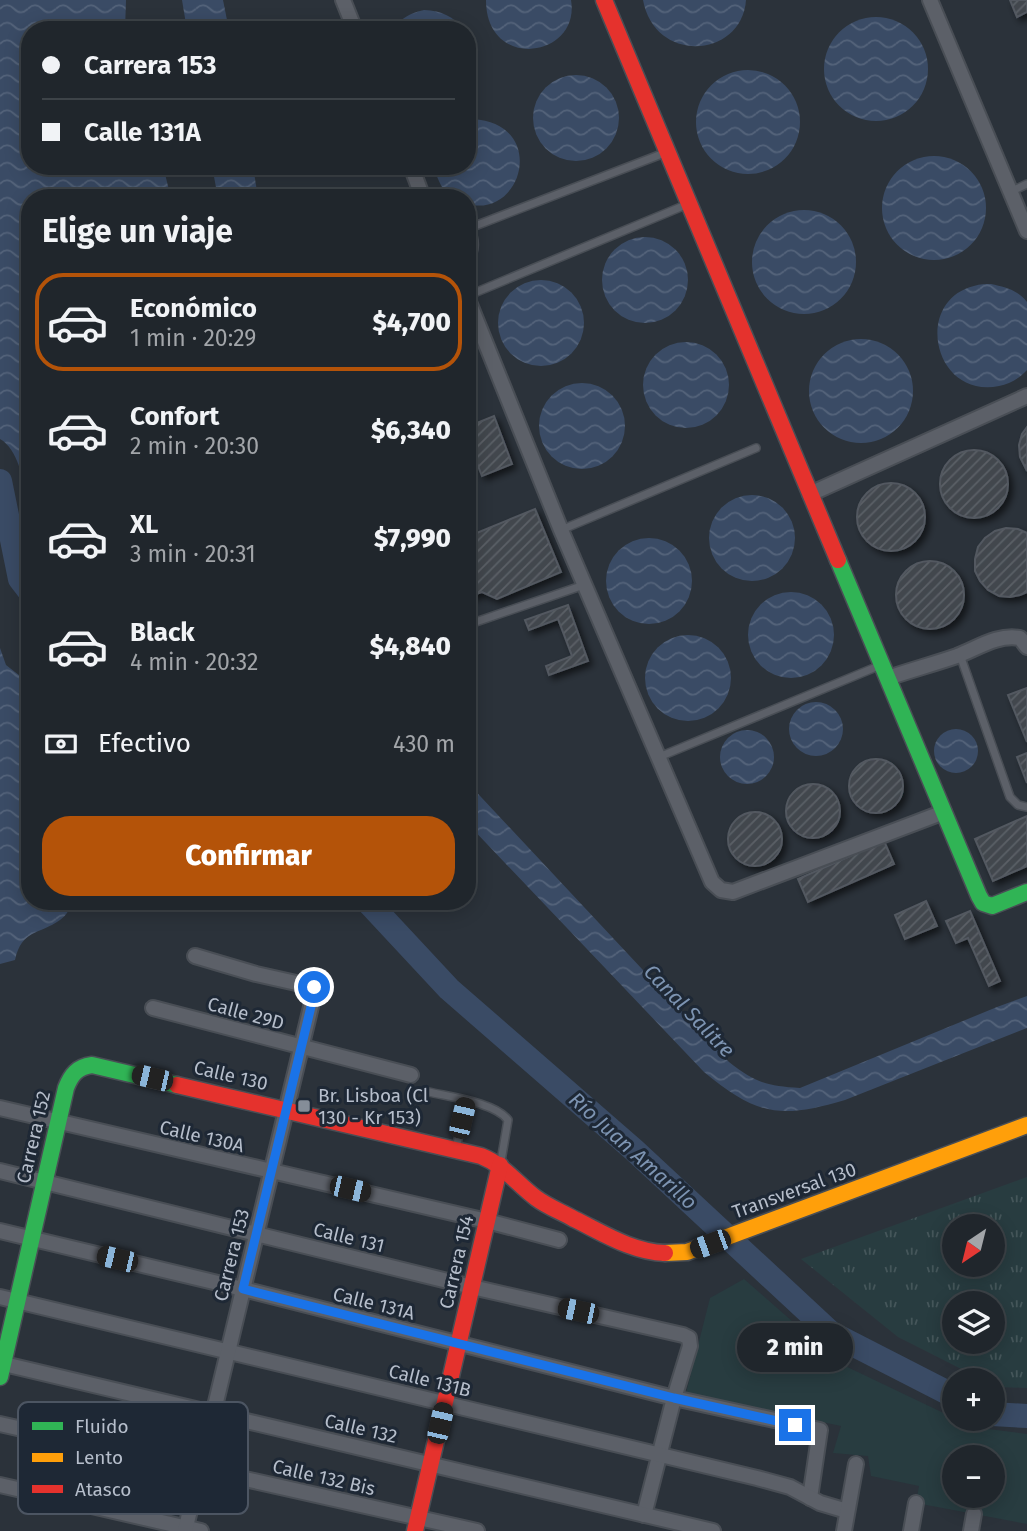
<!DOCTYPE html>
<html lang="es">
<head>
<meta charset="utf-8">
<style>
	body { margin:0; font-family:"Fira Sans",sans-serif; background:#282e34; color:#f1f3f6; height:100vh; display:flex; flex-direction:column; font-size:26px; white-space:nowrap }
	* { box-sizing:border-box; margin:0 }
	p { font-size:23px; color:#a2a5a9 }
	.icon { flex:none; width:38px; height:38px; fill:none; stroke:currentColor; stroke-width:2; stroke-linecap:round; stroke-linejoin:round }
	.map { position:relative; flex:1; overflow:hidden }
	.sheet { position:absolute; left:21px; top:189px; width:455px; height:721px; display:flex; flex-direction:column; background:#20262c; border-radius:28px; box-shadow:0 4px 18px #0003,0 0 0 2px #3d4348 }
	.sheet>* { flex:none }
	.hud { position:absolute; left:21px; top:21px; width:455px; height:154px; border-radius:28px; box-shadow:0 4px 18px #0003,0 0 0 2px #3d4348; display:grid; align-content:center; height:154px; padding:0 21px; background:#20262c }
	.needle { width:46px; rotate:215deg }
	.controls { position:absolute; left:942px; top:1214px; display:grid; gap:14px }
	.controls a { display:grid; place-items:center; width:63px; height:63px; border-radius:50%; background:#20262c; box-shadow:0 4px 18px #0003,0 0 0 2px #3d4348; font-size:35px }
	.end { position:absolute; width:32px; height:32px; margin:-16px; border:9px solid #1a73e8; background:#fff; box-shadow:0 0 0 4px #fff }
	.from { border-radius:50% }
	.bubble { position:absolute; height:49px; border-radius:24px; background:#20262c; box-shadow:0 4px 18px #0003,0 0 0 2px #3d4348; font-size:23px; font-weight:800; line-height:49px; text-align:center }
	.car { position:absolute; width:21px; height:42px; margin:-21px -10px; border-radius:9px; box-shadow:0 0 5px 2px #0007; background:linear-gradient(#222 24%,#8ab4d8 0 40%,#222 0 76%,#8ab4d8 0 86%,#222 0) }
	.hud b { display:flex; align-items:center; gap:24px; height:66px; font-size:26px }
	.hud b+b { border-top:2px solid #3d4348 }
	.hud i { width:18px; height:18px; background:#f1f3f6 }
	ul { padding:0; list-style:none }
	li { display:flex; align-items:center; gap:21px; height:98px; margin:0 14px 10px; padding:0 7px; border:4px solid transparent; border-radius:28px }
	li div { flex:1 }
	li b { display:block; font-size:26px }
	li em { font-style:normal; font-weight:800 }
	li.current { border-color:#b45309 }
	li>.icon { width:63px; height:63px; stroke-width:1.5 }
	h2 { padding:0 21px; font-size:32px; line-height:84px }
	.pay { display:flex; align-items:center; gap:18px; height:77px; padding:0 21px; font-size:26px }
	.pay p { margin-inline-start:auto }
	.primary-button { display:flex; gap:14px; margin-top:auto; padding:14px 21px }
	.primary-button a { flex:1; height:80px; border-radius:28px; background:#b45309; color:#fff; font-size:28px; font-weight:800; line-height:80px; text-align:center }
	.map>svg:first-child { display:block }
</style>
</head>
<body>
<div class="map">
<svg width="1027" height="1531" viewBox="0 0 1027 1531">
	<defs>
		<pattern id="park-tufts" width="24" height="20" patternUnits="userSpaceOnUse" patternTransform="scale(1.75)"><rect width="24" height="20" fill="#283c40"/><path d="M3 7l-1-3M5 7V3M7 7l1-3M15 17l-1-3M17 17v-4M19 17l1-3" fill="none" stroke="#45565a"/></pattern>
		<pattern id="water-waves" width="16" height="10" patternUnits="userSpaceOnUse" patternTransform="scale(1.75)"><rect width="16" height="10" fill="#3a4b65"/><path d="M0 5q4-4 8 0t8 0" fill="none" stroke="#54637a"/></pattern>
		<pattern id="building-hatch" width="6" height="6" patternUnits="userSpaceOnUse" patternTransform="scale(1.75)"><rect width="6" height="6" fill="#42474e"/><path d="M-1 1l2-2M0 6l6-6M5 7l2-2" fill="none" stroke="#5b6066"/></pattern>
		<filter id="shadow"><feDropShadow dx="4" dy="4" stdDeviation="3.5" flood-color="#0009"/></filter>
	</defs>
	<rect width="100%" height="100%" fill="#2b323a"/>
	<!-- grass -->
	<path fill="#283c40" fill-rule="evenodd" d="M 744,1279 L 841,1364 L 954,1418 L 954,1419 L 973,1427 L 1027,1434 L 1027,1524 L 916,1503 L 919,1486 L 871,1476 L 868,1456 L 833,1453 L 841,1426 L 686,1393 L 710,1298 ZM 954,1458 L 992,1458 L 992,1496 L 954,1496 Z"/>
	<!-- park -->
	<path fill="url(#park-tufts)" fill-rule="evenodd" d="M 1027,1177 L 1027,1388 L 998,1387 L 992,1384 L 992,1381 L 985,1381 L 898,1337 L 801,1259 ZM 954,1227 L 992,1227 L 992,1265 L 954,1265 ZM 954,1304 L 992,1304 L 992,1342 L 954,1342 Z"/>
	<!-- water -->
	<g fill="url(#water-waves)">
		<path d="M 0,0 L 126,0 L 125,30 L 30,30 L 30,166 L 163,166 L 171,198 L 30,198 L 30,498 C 22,479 18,449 0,439 Z"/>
		<path d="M 182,0 L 223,0 L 229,30 L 187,30 Z"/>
		<path d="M 486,0 L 571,0 C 581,58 486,72 486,0 Z"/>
		<path d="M 643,0 L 746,0 C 742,58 655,65 643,0 Z"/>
		<path d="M 424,10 C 442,11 453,16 464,30 L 392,30 C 401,18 410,13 424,10 Z"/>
		<circle cx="876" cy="69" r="52"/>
		<circle cx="748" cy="122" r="52"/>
		<circle cx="576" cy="118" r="43"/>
		<path d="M 473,119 C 548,124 523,219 467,204 L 467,198 C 463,198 459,199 455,198 C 443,195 438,179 434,168 L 434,166 L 467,166 L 467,120 Z"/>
		<circle cx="934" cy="208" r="52"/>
		<path d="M 212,166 L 253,166 L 258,198 L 218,198 Z"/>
		<circle cx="804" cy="262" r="52"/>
		<circle cx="645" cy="280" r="43"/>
		<circle cx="541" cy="323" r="43"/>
		<path d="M 991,284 C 1005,287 1018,290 1027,302 L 1027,370 C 1020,378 1010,384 999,386 C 933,399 913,301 974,286 C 980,284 986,284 991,284 Z"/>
		<circle cx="861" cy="391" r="52"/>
		<circle cx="686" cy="385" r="43"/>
		<circle cx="582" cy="426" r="43"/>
		<circle cx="752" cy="538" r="43"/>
		<circle cx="649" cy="581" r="43"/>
		<circle cx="791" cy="635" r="43"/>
		<circle cx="688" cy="678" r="43"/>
		<path d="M 0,648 L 6,665 L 24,679 L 30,687 L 30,901 L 74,901 C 70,908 67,915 60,920 C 39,935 22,929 15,960 L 0,964 Z"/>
		<circle cx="816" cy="729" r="27"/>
		<circle cx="956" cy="751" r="22"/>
		<circle cx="747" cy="757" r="27"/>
		<path d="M 467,782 L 729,1062 C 756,1083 767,1086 800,1088 L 997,1007 L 1027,996 L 1027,1028 L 845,1100 C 781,1119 757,1116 704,1072 L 467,823 Z"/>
	</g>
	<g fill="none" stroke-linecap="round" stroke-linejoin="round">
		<!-- river -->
		<g stroke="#3a4b65" stroke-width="24">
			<path d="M 0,481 L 20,579 L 30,592"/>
			<path d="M 367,901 L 449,989 L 634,1150 L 831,1333 L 954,1396"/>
			<path d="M 992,1414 L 1027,1416"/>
		</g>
	</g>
	<!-- building -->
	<g fill="url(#building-hatch)" stroke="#535961" stroke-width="2" filter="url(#shadow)">
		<path d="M 1010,0 L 1027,0 L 1027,12 L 1017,17 Z"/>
		<path d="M 494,416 L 512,464 L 482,476 L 467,438 L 467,427 Z"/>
		<path d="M 1027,427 L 1027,471 L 1020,457 L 1019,445 L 1022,434 Z"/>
		<circle cx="974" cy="484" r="34"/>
		<circle cx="891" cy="517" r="34"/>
		<path d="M 535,509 L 561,572 L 497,599 L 482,592 L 467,597 L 467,537 Z"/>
		<path d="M 1006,528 L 1018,529 L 1027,533 L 1027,592 L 1020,595 L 1010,597 L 999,596 L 988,590 L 980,581 L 975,571 L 975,559 L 978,547 L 985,538 L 995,531 Z"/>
		<circle cx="930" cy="595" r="34"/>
		<path d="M 568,605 L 588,661 L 549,675 L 546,666 L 572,656 L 558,619 L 529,630 L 525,620 Z"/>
		<path d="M 1027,688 L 1027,742 L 1008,695 Z"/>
		<path d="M 1027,753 L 1027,783 L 1017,757 Z"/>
		<circle cx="876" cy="786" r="27"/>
		<circle cx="813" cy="811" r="27"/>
		<circle cx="755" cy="839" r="27"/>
		<path d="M 1027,816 L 1027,866 L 993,881 L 975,839 Z"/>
		<path d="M 884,841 L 894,864 L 808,902 L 798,879 Z"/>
		<path d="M 926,901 L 937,926 L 905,939 L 895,915 Z"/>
		<path d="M 970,911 L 1000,981 L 989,986 L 968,938 L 956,943 L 946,921 Z"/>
	</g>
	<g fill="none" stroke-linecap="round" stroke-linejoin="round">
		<defs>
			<g id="lane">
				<path d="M 1010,192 L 1027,184"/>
				<path d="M 467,229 L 667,152"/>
				<path d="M 467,296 L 688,204"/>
				<path d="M 561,530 L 756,448"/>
				<path d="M 467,625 L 584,585"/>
				<path d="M 960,655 L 1010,797 L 1018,805 L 1027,807"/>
				<path d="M 659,757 L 881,665"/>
				<path d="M 429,1092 C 450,1097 496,1103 508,1120 L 501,1161"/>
				<path d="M 456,1149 L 466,1101"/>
			</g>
			<g id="street">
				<path d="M 343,0 L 355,30"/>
				<path d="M 930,0 L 1027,231"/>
				<path d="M 411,166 L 423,198"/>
				<path d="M 467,231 C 471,240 472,248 467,257"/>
				<path d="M 467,297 L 561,530 L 712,882 L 721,890 L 733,892 L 944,812"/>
				<path d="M 810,494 L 1027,396"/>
				<path d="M 888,678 C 911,670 934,664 957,656 C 978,648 997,634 1020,638 L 1027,647"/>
				<path d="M 153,1008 L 411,1075"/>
				<path d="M 0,1108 L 487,1221 L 559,1240"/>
				<path d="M 0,1171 L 472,1287 L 683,1335 L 689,1338 L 690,1346 L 674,1398 L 644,1515"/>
				<path d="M 0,1231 L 243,1289 L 674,1398 L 820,1430 L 810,1498"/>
				<path d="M 0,1297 L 757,1478 L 790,1487 L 820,1503 L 847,1511"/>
				<path d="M 0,1363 L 713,1531"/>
				<path d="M 0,1424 L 477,1531"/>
				<path d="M 0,1485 L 201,1531"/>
				<path d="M 185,1531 L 315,990 L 314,987 L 256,974 L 195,956"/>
				<path d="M 844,1531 L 856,1464"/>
				<path d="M 911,1531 L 916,1503"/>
				<path d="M 971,1531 L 974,1514"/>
			</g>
			<g id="fast">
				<path d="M 838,560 L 979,896 L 983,903 L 992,906 L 1027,892"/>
				<path d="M 0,1377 L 66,1088 C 71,1075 77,1067 92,1065 L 177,1085"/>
			</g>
			<path id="slow" d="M 665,1253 L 687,1252 L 1027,1125"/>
			<g id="jam">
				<path d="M 604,0 L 838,560"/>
				<path d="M 177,1085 L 481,1156 C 504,1165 517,1184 536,1198 C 548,1207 562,1212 574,1219 C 603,1233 632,1252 665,1253"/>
				<path d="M 415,1531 L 500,1165"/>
			</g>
		</defs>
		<!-- lane casing -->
		<use href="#lane" stroke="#494e55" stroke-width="10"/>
		<!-- street casing -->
		<use href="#street" stroke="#494e55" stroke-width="18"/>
		<!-- fast casing -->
		<use href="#fast" stroke="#494e55" stroke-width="19"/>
		<!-- slow casing -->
		<use href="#slow" stroke="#494e55" stroke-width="19"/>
		<!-- jam casing -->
		<use href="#jam" stroke="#494e55" stroke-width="19"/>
		<!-- lane -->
		<use href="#lane" stroke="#5c6068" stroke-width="7"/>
		<!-- street -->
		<use href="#street" stroke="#5c6068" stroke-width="14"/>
		<!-- fast -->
		<use href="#fast" stroke="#30b455" stroke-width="16"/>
		<!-- slow -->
		<use href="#slow" stroke="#ff9f0a" stroke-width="16"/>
		<!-- jam -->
		<use href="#jam" stroke="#e5322d" stroke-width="16"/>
	</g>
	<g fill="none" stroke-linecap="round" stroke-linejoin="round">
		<!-- route -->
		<path stroke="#1a73e8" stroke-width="9" d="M 314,987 L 315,990 L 243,1289 L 674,1398 L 795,1425"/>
	</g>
	<!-- markers -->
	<rect fill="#858d98" stroke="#1e2835" stroke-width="2.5" x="297" y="1099" width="14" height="14" rx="3.5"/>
	<g text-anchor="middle" stroke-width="6" stroke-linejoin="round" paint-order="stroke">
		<!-- street labels -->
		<g font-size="19" fill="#b6becb" stroke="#1e2835">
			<text transform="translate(246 1013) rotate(15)" y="7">Calle 29D</text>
			<text transform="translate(231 1075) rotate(13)" y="7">Calle 130</text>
			<text transform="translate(202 1136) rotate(13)" y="7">Calle 130A</text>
			<text transform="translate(33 1137) rotate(-77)" y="7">Carrera 152</text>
			<text transform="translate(794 1190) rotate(-20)" y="7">Transversal 130</text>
			<text transform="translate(349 1237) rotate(14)" y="7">Calle 131</text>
			<text transform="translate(231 1255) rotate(-76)" y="7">Carrera 153</text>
			<text transform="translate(456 1262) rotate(-77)" y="7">Carrera 154</text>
			<text transform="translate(374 1303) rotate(14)" y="7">Calle 131A</text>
			<text transform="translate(430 1380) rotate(14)" y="7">Calle 131B</text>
			<text transform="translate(361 1428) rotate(13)" y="7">Calle 132</text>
			<text transform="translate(324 1477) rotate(13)" y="7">Calle 132 Bis</text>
		</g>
		<!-- poi labels -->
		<g font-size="19" fill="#b6becb" stroke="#1e2835" text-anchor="start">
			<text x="318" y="1102">Br. Lisboa (Cl<tspan x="318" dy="22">130 - Kr 153)</tspan></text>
		</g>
		<!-- water labels -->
		<g font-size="21" font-style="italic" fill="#7d94b2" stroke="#1e2835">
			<text transform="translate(689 1011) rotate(46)" y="7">Canal Salitre</text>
			<text transform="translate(633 1151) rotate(42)" y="7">Río Juan Amarillo</text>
		</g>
	</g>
	<!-- legend -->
	<rect x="18" y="1402" width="230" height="112" rx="10" fill="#1e2835" stroke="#4c5562" stroke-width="2"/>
	<rect x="32" y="1422" width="31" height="8" fill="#30b455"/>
	<rect x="32" y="1453" width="31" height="9" fill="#ff9f0a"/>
	<rect x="32" y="1485" width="31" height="8" fill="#e5322d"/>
	<g font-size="19" fill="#b6becb">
		<text x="75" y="1433">Fluido</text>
		<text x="75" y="1464">Lento</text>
		<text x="75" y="1496">Atasco</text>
	</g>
</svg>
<div class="controls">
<a><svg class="needle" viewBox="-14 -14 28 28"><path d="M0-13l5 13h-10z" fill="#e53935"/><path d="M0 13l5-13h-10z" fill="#a2a5a9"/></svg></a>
<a><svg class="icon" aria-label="layers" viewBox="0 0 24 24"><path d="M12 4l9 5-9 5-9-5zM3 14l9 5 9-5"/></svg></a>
<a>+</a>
<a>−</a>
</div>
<i class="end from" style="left:314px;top:987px"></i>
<i class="end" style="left:795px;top:1425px"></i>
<div class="bubble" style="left:737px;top:1323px;width:116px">2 min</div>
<i class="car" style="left:152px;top:1078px;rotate:283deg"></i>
<i class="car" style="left:462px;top:1118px;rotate:13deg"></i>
<i class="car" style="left:350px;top:1189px;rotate:103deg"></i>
<i class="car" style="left:710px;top:1244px;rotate:250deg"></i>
<i class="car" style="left:117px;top:1259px;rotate:283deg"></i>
<i class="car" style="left:578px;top:1311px;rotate:282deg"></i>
<i class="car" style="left:440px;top:1423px;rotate:13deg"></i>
<div class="hud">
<b><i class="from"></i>Carrera 153</b>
<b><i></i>Calle 131A</b>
</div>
<section class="sheet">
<h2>Elige un viaje</h2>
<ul>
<li class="current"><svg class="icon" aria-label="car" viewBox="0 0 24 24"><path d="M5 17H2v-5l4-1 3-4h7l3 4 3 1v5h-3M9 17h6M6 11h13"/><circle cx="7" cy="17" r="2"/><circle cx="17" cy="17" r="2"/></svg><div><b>Económico</b><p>1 min · 20:29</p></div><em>$4,700</em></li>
<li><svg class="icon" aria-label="car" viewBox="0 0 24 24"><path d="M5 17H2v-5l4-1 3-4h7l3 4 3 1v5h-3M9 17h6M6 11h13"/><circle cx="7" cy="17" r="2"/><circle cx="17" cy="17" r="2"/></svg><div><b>Confort</b><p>2 min · 20:30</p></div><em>$6,340</em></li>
<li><svg class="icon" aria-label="car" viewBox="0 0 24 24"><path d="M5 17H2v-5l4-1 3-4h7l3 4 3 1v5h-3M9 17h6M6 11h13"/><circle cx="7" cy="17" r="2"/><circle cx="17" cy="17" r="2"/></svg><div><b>XL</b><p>3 min · 20:31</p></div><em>$7,990</em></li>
<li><svg class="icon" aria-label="car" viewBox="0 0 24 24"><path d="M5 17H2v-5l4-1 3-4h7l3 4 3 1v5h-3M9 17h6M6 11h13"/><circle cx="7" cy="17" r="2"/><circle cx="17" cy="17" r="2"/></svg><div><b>Black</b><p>4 min · 20:32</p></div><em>$4,840</em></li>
</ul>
<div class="pay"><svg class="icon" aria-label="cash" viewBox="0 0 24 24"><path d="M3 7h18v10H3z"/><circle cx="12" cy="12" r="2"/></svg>Efectivo<p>430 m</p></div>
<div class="primary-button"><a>Confirmar</a></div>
</section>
</div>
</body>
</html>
